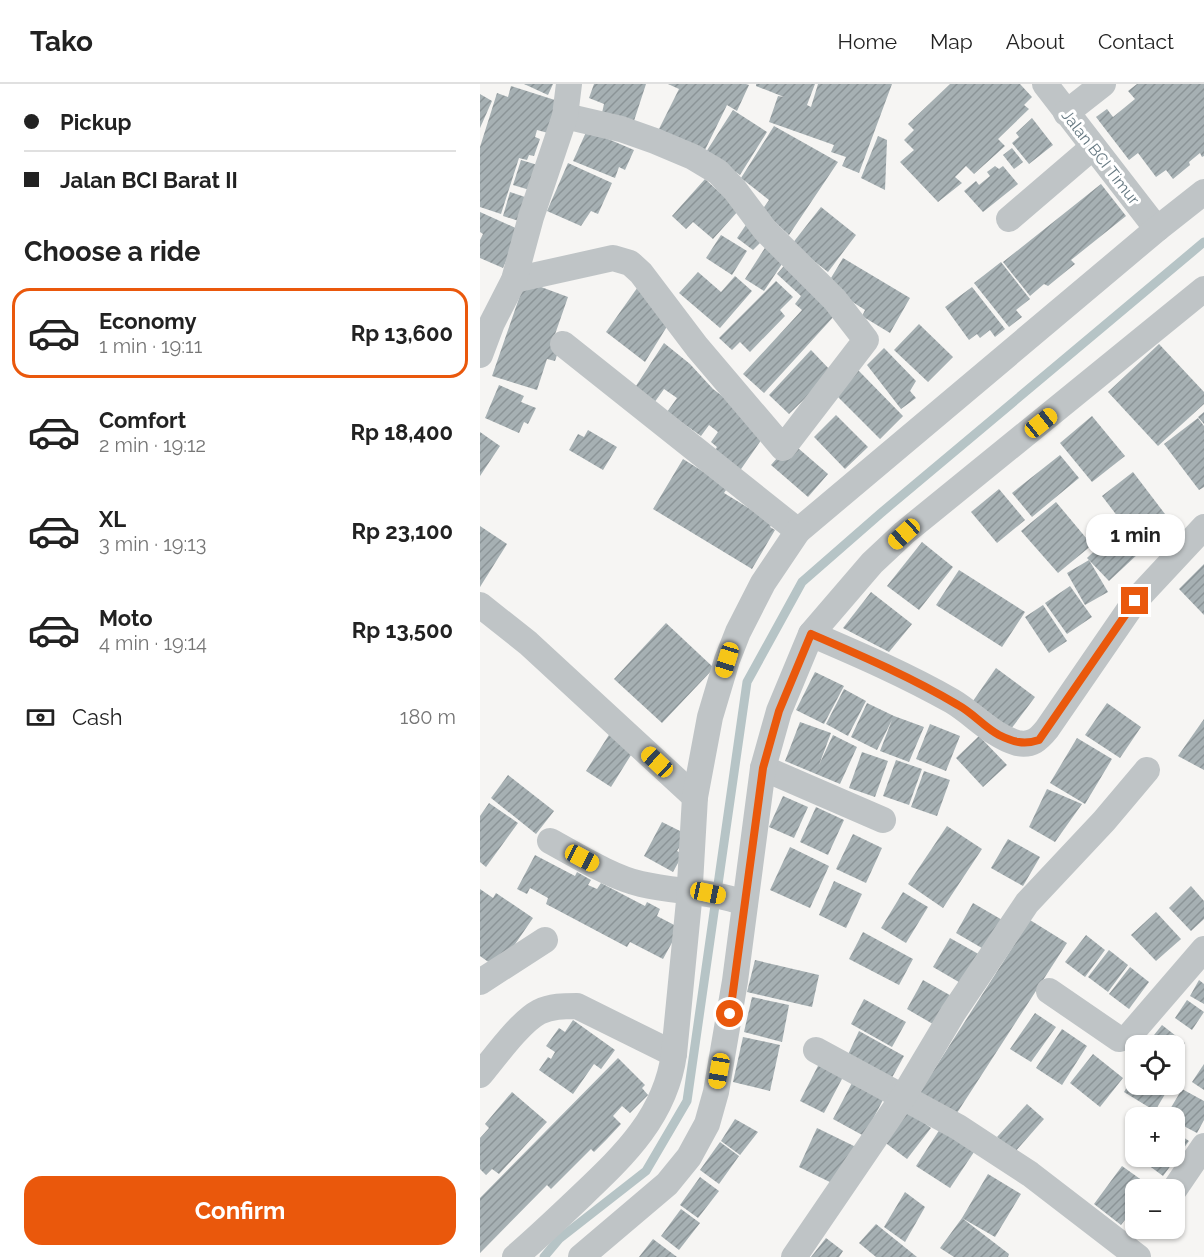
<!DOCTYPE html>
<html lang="en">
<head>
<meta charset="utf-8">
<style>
	body { margin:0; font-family:Raleway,sans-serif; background:#f6f6f6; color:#222; height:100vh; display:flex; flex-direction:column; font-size:22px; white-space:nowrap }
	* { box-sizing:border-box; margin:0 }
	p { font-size:20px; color:#767676 }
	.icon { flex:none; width:33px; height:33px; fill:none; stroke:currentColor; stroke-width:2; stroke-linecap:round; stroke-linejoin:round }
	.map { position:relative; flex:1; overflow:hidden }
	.panel { display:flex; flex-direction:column; background:#fff; width:480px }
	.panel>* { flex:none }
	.hud { display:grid; align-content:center; height:132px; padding:0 24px; background:#fff }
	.buttons { position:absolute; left:645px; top:951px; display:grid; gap:12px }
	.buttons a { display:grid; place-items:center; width:60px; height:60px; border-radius:12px; background:#fff; box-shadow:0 2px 4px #0004; font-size:30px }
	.end { position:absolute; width:27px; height:27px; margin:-14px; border:8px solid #ea580c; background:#fff; box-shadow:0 0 0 3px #fff }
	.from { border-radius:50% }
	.bubble { position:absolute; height:42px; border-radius:18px; background:#fff; box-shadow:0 2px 4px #0004; font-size:20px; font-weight:700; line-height:42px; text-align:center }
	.car { position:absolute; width:18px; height:36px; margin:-18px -9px; border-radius:8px; box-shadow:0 0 4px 2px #0007; background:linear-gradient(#f5c518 24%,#345 0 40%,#f5c518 0 76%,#345 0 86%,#f5c518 0) }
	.hud b { display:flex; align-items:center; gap:21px; height:57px; font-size:22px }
	.hud b+b { border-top:2px solid #e0e0e0 }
	.hud i { width:15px; height:15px; background:#222 }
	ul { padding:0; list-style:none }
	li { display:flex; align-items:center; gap:18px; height:90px; margin:0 12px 9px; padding:0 12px; border:3px solid transparent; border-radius:18px }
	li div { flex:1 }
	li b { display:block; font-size:22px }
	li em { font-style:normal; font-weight:700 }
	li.current { border-color:#ea580c }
	li>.icon { width:54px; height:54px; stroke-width:1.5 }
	h2 { padding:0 24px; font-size:27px; line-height:72px }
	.pay { display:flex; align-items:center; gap:15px; height:66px; padding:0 24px; font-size:22px }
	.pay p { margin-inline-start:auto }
	.cta { display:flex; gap:12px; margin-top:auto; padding:12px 24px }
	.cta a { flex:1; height:69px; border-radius:18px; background:#ea580c; color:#fff; font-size:24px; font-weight:700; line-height:69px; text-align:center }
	header { display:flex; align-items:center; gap:36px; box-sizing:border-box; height:84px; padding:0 30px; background:#fff; border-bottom:2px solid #e0e0e0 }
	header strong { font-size:28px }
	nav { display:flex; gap:33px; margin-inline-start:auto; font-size:21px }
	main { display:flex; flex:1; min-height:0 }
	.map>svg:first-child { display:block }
</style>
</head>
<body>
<header>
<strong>Tako</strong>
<nav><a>Home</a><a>Map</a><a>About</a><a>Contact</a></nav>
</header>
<main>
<section class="panel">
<div class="hud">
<b><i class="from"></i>Pickup</b>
<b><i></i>Jalan BCI Barat II</b>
</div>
<h2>Choose a ride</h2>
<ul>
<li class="current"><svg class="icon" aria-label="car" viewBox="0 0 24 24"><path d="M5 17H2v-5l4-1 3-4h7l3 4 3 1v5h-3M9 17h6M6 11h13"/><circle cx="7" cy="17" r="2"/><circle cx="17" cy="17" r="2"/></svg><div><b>Economy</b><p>1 min · 19:11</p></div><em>Rp 13,600</em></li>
<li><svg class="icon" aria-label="car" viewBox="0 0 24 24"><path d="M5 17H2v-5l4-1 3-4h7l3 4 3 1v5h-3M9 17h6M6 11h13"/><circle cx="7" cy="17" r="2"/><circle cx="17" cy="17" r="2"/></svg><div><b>Comfort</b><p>2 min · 19:12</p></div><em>Rp 18,400</em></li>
<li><svg class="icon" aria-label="car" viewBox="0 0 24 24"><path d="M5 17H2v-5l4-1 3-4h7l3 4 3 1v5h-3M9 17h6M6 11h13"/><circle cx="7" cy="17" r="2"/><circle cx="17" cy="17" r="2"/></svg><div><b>XL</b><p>3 min · 19:13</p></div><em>Rp 23,100</em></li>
<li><svg class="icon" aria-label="car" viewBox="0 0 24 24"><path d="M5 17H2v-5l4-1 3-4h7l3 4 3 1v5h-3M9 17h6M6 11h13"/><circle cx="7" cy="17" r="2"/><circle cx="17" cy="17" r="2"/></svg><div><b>Moto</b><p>4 min · 19:14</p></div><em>Rp 13,500</em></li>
</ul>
<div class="pay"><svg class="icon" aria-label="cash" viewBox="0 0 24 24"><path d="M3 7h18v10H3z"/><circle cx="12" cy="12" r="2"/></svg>Cash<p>180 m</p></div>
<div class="cta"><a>Confirm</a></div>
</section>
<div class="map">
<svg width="724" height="1173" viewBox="0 0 724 1173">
	<defs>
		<pattern id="building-hatch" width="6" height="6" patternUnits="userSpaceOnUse" patternTransform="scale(1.5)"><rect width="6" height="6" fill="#a6b0b3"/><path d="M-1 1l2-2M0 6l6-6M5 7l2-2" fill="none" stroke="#8b9497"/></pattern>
	</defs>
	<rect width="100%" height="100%" fill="#f6f5f3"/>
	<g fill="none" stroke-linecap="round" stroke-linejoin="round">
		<!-- stream -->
		<path stroke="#b6c4c6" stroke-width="9" d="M 64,1173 L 79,1155 L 166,1087 L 207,1017 L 267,598 L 322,498 L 401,429 L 724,158"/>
	</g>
	<!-- building -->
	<g fill="url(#building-hatch)">
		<path d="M 44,0 L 73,0 L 68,11 Z"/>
		<path d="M 114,0 L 166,0 L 153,40 L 122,29 L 124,20 L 109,14 Z"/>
		<path d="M 188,0 L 266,0 L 269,1 L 257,27 L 247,21 L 224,68 L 179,45 L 199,5 Z"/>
		<path d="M 276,0 L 335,0 L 327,21 L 331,23 L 338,0 L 412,0 L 379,89 L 362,82 L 366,73 L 351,68 L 354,61 L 289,38 L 298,12 L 304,13 L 276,2 Z"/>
		<path d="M 470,0 L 540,0 L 552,13 L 544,21 L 549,25 L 518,55 L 525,62 L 494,90 L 486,82 L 475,93 L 482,99 L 458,118 L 420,78 L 434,66 L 424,56 L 434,46 L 428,40 Z"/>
		<path d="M 657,0 L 724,0 L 724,72 L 722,73 L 720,69 L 709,78 L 710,81 L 693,95 L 686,86 L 676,93 L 658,69 L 649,76 L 616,33 L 627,25 L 633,33 L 655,15 L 648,7 Z"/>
		<path d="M 31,2 L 78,17 L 68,49 L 57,46 L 55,53 L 60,55 L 54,72 L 49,71 L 47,76 L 39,74 L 21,130 L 0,123 L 0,63 L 17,9 L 28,13 Z"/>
		<path d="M 0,10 L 12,17 L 0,44 Z"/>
		<path d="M 253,26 L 287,48 L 260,91 L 226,68 Z"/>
		<path d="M 552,34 L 573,61 L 549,80 L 532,59 L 539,53 L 536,49 Z"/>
		<path d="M 294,42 L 358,78 L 309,151 L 282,126 L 289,116 L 261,94 Z"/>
		<path d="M 107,46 L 154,66 L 145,86 L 139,83 L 135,94 L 93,77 Z"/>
		<path d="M 398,52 L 407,56 L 405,106 L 381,94 Z"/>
		<path d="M 532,64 L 543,78 L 534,85 L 523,71 Z"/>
		<path d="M 41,76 L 61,82 L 53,107 L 33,101 Z"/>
		<path d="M 88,79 L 132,99 L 118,130 L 111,127 L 101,142 L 67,127 Z"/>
		<path d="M 515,82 L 519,85 L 523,82 L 538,100 L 503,128 L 484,107 L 496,97 L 499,101 L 510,92 L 507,88 Z"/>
		<path d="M 225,95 L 259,126 L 233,155 L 213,138 L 206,145 L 192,132 Z"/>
		<path d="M 621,100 L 646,132 L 591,176 L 595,180 L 568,202 L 564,200 L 550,212 L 523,178 Z"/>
		<path d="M 30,108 L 51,115 L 42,138 L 23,132 Z"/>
		<path d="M 341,123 L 376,151 L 348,188 L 312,160 Z"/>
		<path d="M 0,128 L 40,146 L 23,184 L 0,174 L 0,156 L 3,150 L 0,148 Z"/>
		<path d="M 270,135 L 280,142 L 280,159 L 273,166 L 257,154 Z"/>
		<path d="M 241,151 L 267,167 L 252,191 L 226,174 Z"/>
		<path d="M 288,159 L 308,171 L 284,207 L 265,195 Z"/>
		<path d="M 363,174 L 430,214 L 410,249 L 382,232 L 385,226 L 368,215 L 351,194 Z"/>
		<path d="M 309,176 L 356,230 L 284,309 L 263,290 L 322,226 L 315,220 L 321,212 L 297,190 Z"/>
		<path d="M 521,178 L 550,215 L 536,226 L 542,233 L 529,243 L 494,199 Z"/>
		<path d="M 218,188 L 241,208 L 255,192 L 272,207 L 240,244 L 199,209 Z"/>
		<path d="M 45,197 L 88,213 L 72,259 L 80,262 L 75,277 L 67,275 L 57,306 L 12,292 Z"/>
		<path d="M 296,197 L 313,213 L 300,226 L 305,232 L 270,268 L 260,258 L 252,266 L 239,254 Z"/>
		<path d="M 160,200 L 191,236 L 165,278 L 126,248 Z"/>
		<path d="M 492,203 L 525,245 L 515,253 L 510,246 L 500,254 L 497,250 L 489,256 L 465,223 Z"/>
		<path d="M 439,240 L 473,273 L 448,298 L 414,266 Z"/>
		<path d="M 184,259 L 210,280 L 233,305 L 258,324 L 284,352 L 259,388 L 233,369 L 237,363 L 231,358 L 238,348 L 229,341 L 221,352 L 187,328 L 197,314 L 184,305 L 174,319 L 154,305 Z"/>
		<path d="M 679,260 L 724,308 L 724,320 L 678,362 L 628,308 Z"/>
		<path d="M 404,264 L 436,297 L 430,307 L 436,314 L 421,325 L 387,281 Z"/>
		<path d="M 331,266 L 352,288 L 309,330 L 289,311 Z"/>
		<path d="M 377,285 L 423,332 L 400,355 L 353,308 Z"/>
		<path d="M 19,301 L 44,312 L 41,318 L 56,324 L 48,340 L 44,338 L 39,349 L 5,334 Z"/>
		<path d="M 724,328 L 724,340 L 718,333 Z"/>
		<path d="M 356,331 L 388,363 L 365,385 L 334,353 Z"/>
		<path d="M 612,332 L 645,372 L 612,398 L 580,359 Z"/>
		<path d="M 718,334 L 724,342 L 724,403 L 719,406 L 684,360 Z"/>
		<path d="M 108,346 L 137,363 L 123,386 L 89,366 L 98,350 L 104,353 Z"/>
		<path d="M 0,348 L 20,362 L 0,392 Z"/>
		<path d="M 311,358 L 348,390 L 328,413 L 291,381 Z"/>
		<path d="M 580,371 L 599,394 L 552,433 L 532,409 Z"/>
		<path d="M 203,375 L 248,403 L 244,409 L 293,439 L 290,443 L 295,446 L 272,485 L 173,425 Z"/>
		<path d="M 653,388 L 685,430 L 654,454 L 622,412 Z"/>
		<path d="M 519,405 L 545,436 L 517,459 L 491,428 Z"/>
		<path d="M 576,418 L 612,461 L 578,489 L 541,447 Z"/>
		<path d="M 0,442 L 27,460 L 0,503 Z"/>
		<path d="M 637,446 L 659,469 L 629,497 L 607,474 Z"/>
		<path d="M 442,458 L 473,483 L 439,526 L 407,502 Z"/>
		<path d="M 609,476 L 628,508 L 605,521 L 587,489 Z"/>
		<path d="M 724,480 L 724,531 L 699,505 Z"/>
		<path d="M 479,486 L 545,528 L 522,563 L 456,521 Z"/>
		<path d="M 590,502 L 612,533 L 587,550 L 565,519 Z"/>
		<path d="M 391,508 L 432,540 L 409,568 L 363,544 Z"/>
		<path d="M 563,521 L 587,557 L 569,569 L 545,533 Z"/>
		<path d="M 186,539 L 234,584 L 182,639 L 134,595 Z"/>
		<path d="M 516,584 L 555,613 L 531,645 L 493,617 Z"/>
		<path d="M 335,588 L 364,602 L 344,640 L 316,626 Z"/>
		<path d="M 364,605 L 386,617 L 368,652 L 346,640 Z"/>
		<path d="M 387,619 L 414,632 L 444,643 L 429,678 L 400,667 L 412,636 L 397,666 L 371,653 Z"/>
		<path d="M 627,619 L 661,643 L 640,674 L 605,651 Z"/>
		<path d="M 724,635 L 724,686 L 698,672 Z"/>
		<path d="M 320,638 L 351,649 L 339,681 L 353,651 L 377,663 L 360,700 L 305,677 Z"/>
		<path d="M 450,640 L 480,652 L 466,687 L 436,675 Z"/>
		<path d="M 134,643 L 156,663 L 131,703 L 106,687 Z"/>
		<path d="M 499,652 L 527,681 L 503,703 L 476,674 Z"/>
		<path d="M 597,654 L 632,675 L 605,720 L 570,699 Z"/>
		<path d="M 382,668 L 408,677 L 395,713 L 369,704 Z"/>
		<path d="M 416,676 L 442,685 L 429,721 L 403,712 Z"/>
		<path d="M 444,687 L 470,696 L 457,732 L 431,723 Z"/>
		<path d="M 28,691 L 74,727 L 56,750 L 11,714 Z"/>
		<path d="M 567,705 L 602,720 L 575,758 L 549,743 Z"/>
		<path d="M 303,712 L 328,723 L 314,754 L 289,743 Z"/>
		<path d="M 9,719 L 38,739 L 6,783 L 0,778 L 0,732 Z"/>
		<path d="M 336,723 L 364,736 L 348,771 L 320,758 Z"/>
		<path d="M 182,738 L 202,748 L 200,753 L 204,756 L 197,767 L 203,770 L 193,788 L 164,772 Z"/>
		<path d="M 467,742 L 502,765 L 463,824 L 428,800 Z"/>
		<path d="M 373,750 L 402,764 L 386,799 L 356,785 Z"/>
		<path d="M 528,755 L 560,773 L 543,802 L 511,784 Z"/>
		<path d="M 310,763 L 349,782 L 330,824 L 290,806 Z"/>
		<path d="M 55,771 L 95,792 L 97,788 L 111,796 L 108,801 L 117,805 L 121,799 L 165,822 L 167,818 L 180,825 L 177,832 L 200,844 L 183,875 L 150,858 L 147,863 L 66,820 L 68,814 L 50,804 L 47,810 L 37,805 Z"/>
		<path d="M 354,797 L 382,810 L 366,844 L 339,831 Z"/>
		<path d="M 711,802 L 724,817 L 724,835 L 711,847 L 689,824 Z"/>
		<path d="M 0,805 L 13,814 L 16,809 L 53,834 L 27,872 L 14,882 L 0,872 Z"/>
		<path d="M 423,808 L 448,823 L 426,859 L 401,844 Z"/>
		<path d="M 493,819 L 524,837 L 507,867 L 476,849 Z"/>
		<path d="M 676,828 L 701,855 L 676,877 L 651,851 Z"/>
		<path d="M 550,836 L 587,859 L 475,1032 L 439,1009 Z"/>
		<path d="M 383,848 L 433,875 L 419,901 L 369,875 Z"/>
		<path d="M 606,851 L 625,866 L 605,893 L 585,878 Z"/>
		<path d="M 470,854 L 502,872 L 484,901 L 453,883 Z"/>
		<path d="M 629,866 L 648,881 L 628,908 L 608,893 Z"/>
		<path d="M 275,876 L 339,891 L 332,923 L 267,908 Z"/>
		<path d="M 650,883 L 669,898 L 649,925 L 629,910 Z"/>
		<path d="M 443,896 L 475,914 L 458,943 L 427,925 Z"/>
		<path d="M 719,896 L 724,900 L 724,920 L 710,912 Z"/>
		<path d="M 272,913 L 309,921 L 302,958 L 264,948 Z"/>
		<path d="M 384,915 L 426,938 L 412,963 L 371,940 Z"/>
		<path d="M 707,916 L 724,928 L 712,946 L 695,934 Z"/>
		<path d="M 555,929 L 576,943 L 551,978 L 530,965 Z"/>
		<path d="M 93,936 L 135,966 L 121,985 L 114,980 L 93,1010 L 59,986 L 68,973 L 71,975 L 75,968 L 66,962 L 79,944 L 85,948 Z"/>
		<path d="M 682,941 L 705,959 L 694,973 L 694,962 L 677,962 L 670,956 Z"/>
		<path d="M 582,945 L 607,962 L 582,1001 L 556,984 Z"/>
		<path d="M 379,947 L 424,972 L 409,999 L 366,975 Z"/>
		<path d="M 263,953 L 300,961 L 290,1007 L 253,998 Z"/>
		<path d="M 613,970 L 643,994 L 620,1023 L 590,999 Z"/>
		<path d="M 138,974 L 165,1001 L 162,1004 L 168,1011 L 150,1029 L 142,1022 L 133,1032 L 141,1040 L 127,1055 L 114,1068 L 111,1065 L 71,1105 L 67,1101 L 0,1169 L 0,1114 Z"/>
		<path d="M 339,980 L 363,993 L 344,1029 L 320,1017 Z"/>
		<path d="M 724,980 L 724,1006 L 712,998 Z"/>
		<path d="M 656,988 L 656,1000 L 691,1000 L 675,1027 L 644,1008 Z"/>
		<path d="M 373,997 L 404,1014 L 384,1052 L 353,1035 Z"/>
		<path d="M 702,1005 L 724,1017 L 724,1036 L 717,1049 L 694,1037 L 694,1034 L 686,1032 Z"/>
		<path d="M 32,1008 L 67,1038 L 19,1090 L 12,1085 L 6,1091 L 0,1085 L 0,1054 L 9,1044 L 5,1040 Z"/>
		<path d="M 547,1020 L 564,1035 L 535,1068 L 517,1053 Z"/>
		<path d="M 423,1023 L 451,1044 L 427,1075 L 399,1054 Z"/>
		<path d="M 255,1035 L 278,1048 L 260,1071 L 241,1057 Z"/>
		<path d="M 337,1044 L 376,1063 L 358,1102 L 319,1083 Z"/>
		<path d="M 460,1045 L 494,1068 L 470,1104 L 436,1082 Z"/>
		<path d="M 694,1047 L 709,1057 L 683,1092 L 656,1072 L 694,1072 Z"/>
		<path d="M 240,1058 L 259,1072 L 239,1100 L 220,1086 Z"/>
		<path d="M 642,1082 L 670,1102 L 668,1106 L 656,1106 L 656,1122 L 641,1141 L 614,1120 Z"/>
		<path d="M 508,1090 L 541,1110 L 515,1153 L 482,1134 L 529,1170 L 528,1173 L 474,1173 L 460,1164 L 482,1134 Z"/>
		<path d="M 220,1093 L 239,1107 L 218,1134 L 200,1121 Z"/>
		<path d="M 425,1108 L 445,1123 L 425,1158 L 404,1143 Z"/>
		<path d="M 201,1125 L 220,1139 L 199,1166 L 181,1152 Z"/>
		<path d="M 396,1140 L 437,1173 L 396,1173 L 379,1159 Z"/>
		<path d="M 346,1154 L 363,1167 L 359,1173 L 331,1173 Z"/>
		<path d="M 173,1155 L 197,1173 L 159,1173 Z"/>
	</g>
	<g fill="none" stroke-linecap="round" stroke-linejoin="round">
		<!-- minor -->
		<g stroke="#bfc4c6" stroke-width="26">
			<path d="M 565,0 L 677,145"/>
			<path d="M 586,29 L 623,0"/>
			<path d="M 529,135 L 613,63"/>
			<path d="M 34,196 L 133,174 L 150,179 L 161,189 L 217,263 L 303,364 L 386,256 L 355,216 L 285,146 L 255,106 L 238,88 L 213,73 L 175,57 L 141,45 L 85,32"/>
			<path d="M 83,260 L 318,447 L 677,145 L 724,108"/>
			<path d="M 0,271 L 12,239 L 34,196 L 51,133 L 85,32 L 89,0"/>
			<path d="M 0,521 L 48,559 L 215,713"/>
			<path d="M 331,550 C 380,571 426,591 472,617 C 494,630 512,652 537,659 C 552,662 559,655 567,645 L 655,517 L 724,443"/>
			<path d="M 283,684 L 403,736"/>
			<path d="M 70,757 C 96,771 133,794 161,800 C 196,808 231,807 265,819"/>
			<path d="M 0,898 L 65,856"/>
			<path d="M 569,907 L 639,955 L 649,952 L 724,865"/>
			<path d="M 336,966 L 478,1043 L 550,1090 L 658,1173"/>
			<path d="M 0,991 C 15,973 40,938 59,928 C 71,922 84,922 97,922 L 194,970"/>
			<path d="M 694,1106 L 724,1062"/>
			<path d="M 35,1173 C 56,1155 76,1136 96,1117 C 141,1074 185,1035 194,970 L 209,817 L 215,713 L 230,633 L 247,576 L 258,548 L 283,499 L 318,447"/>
			<path d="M 101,1173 L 187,1100 L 209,1073 L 227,1040 L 236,1008 L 255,897 L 283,684 L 299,627 L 331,550 L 392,479 L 424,449 L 724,205"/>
			<path d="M 314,1173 L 423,1013 L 473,929 L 547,819 L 624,737 L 667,686"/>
		</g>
	</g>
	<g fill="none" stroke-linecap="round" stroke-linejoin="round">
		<!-- route -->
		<path stroke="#ea580c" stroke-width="8" d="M 250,930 L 283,684 L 299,627 L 331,550 C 382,572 431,593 478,621 C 493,629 504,643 519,651 C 533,658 544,661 559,656 L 655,517"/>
	</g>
	<g text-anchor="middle" stroke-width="6" stroke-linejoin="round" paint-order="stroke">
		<!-- street labels -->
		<g font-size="16" fill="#667982" stroke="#fff">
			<text transform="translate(621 73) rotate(52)" y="6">Jalan BCI Timur</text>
		</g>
	</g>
</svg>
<div class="buttons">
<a><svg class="icon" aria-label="locate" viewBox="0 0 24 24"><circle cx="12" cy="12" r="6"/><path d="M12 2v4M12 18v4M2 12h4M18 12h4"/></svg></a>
<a>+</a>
<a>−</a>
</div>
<i class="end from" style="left:250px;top:930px"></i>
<i class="end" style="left:655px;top:517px"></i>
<div class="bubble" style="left:606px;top:430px;width:99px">1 min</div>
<i class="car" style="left:561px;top:339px;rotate:51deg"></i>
<i class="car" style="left:424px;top:450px;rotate:228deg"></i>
<i class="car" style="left:247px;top:576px;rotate:197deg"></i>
<i class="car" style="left:177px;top:678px;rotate:313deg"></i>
<i class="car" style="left:102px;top:774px;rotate:118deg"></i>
<i class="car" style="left:228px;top:809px;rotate:102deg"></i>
<i class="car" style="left:239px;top:987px;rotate:190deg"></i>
</div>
</main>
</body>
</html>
